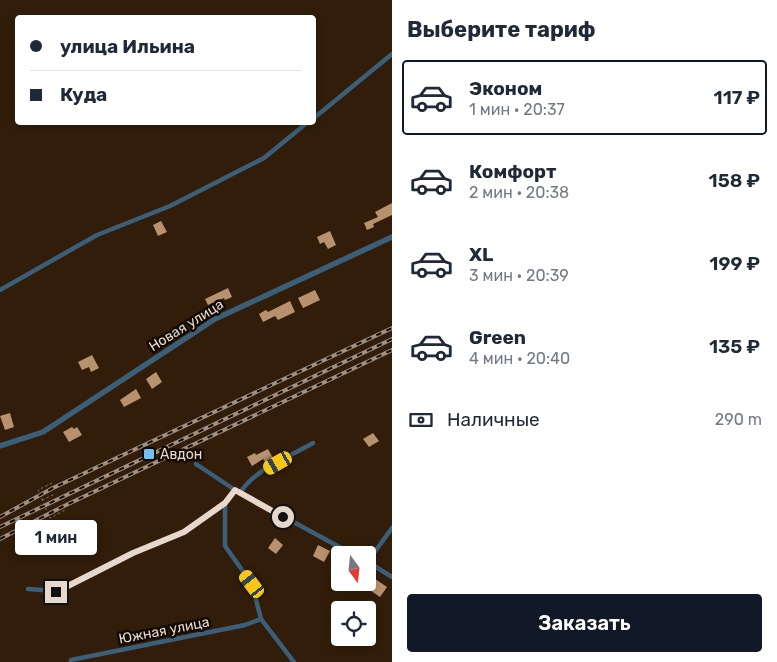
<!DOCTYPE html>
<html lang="ru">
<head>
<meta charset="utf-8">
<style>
	body { margin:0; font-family:Rubik,sans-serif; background:#f2f2f3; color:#1f2937; height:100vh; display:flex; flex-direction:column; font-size:19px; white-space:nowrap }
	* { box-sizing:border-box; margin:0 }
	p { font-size:16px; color:#747a83 }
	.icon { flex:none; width:28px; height:28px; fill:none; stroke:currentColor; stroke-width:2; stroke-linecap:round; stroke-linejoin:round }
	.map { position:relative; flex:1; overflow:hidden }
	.panel { display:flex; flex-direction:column; background:#fff; width:385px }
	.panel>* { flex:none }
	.banner { position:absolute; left:15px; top:15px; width:301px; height:110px; border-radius:5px; box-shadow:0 2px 8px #0003; display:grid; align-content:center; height:110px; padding:0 15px; background:#fff }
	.needle { width:32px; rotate:165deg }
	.tools { position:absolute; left:331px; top:546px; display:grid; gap:10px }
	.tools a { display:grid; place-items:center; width:45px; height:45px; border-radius:5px; background:#fff; box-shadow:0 2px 8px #0003; font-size:25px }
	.end { position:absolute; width:22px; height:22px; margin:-11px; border:6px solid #e6d8cc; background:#111; box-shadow:0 0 0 2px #111 }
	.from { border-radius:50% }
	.bubble { position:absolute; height:35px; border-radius:5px; background:#fff; box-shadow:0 2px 8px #0003; font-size:16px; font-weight:600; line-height:35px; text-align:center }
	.car { position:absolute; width:15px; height:30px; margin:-15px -8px; border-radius:6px; box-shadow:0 0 4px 1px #0007; background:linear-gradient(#f5c518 24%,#345 0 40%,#f5c518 0 76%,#345 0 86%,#f5c518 0) }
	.banner b { display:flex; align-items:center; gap:18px; height:48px; font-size:19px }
	.banner b+b { border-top:1px solid #e0e1e3 }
	.banner i { width:12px; height:12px; background:#1f2937 }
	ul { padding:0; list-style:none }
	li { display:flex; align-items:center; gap:15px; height:75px; margin:0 10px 8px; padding:0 5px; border:2px solid transparent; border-radius:5px }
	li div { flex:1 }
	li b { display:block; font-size:19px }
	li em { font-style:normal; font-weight:600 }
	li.selected { border-color:#111827 }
	li>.icon { width:45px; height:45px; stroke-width:1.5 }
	h2 { padding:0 15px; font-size:22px; line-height:60px }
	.pay { display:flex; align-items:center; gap:12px; height:55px; padding:0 15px; font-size:19px }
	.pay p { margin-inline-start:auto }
	.button { display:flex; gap:10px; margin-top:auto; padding:10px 15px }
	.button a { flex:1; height:58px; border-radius:5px; background:#111827; color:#fff; font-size:20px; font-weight:600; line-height:58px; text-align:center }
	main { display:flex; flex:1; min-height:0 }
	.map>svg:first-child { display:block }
</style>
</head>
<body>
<main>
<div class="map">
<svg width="392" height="662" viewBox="0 0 392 662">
	<rect width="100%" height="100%" fill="#311d09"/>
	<!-- building -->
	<g fill="#b8926f">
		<path d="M 392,203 L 392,215 L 373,224 L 374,227 L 367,230 L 364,223 L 378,217 L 375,212 Z"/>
		<path d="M 161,221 L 167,232 L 158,236 L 153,225 Z"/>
		<path d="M 330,231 L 336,245 L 328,249 L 324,242 L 320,244 L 317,237 Z"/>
		<path d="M 228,288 L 232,297 L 225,300 L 224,298 L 208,305 L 205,299 Z"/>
		<path d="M 315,290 L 320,300 L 303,308 L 298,298 Z"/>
		<path d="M 290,301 L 295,312 L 278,320 L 275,316 L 263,322 L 259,314 L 266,310 L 268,312 Z"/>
		<path d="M 92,355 L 99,368 L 91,372 L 89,367 L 82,370 L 78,362 Z"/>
		<path d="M 156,372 L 162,382 L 152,389 L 146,379 Z"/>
		<path d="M 136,389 L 141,398 L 124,407 L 120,400 Z"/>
		<path d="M 10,413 L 14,427 L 5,430 L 0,416 Z"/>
		<path d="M 72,427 L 74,429 L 77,427 L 82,435 L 69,442 L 63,432 Z"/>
		<path d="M 373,433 L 379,441 L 369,447 L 363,439 Z"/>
		<path d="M 268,449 L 273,458 L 265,462 L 263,459 L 252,466 L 247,457 L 255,453 L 256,455 Z"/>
		<path d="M 275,538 L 283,545 L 276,554 L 268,548 Z"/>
		<path d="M 318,545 L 330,551 L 324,562 L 313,556 Z"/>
		<path d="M 368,574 L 387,587 L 380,597 L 358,582 L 368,582 Z"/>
	</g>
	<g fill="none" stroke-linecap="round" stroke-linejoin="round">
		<!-- path -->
		<g stroke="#867565" stroke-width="1" stroke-dasharray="2.5 2.5" stroke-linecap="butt">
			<path d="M 52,483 L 38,490 L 50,518 L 65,510"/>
			<path d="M 42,500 L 55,494"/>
		</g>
		<!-- minor -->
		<g stroke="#3b5f78" stroke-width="4.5">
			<path d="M 314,118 L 392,54"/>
			<path d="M 0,290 L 97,235 L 170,206 L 264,158 L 308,122"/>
			<path d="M 196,464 L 235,490 L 354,555"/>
			<path d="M 235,490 L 225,503 L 225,546 L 252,584 L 261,619 L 294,662"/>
			<path d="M 240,493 C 255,469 289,457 313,443"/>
			<path d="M 368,561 L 392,528"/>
			<path d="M 368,562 L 392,577"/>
			<path d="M 28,589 L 56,591 L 63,589 L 133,553 L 184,532 L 225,503"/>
			<path d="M 71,662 L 71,660 L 245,625 L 261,619"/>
		</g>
		<!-- tertiary -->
		<path stroke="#3b5f78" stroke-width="5.5" d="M 0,446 L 43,432 L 215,319 L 392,237"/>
		<defs>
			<g id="rail">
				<path d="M 0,517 L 53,488 L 392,328"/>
				<path d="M 0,527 L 392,339"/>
				<path d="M 0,539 L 62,507 L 392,350"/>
			</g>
		</defs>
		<!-- rail casing -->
		<use href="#rail" stroke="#a09081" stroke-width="4"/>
		<!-- rail -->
		<use href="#rail" stroke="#120903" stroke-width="2" stroke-dasharray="5.5" stroke-linecap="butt"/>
	</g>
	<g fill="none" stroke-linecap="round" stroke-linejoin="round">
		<!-- route -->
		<path stroke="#e6d8cc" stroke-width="6" d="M 56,592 L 133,553 L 184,532 L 225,503 L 235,490 L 283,517"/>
	</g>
	<!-- markers -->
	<rect fill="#72c1f5" stroke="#120903" stroke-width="2" x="143" y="448" width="12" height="12" rx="2.5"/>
	<g text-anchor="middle" stroke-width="5" stroke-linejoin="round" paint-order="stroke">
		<!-- street labels -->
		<g font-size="14" fill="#e6d8cc" stroke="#120903">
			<text transform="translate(186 325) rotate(-32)" y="5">Новая улица</text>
			<text transform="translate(164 630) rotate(-11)" y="5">Южная улица</text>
		</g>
		<!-- poi labels -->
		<g font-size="14" fill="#e6d8cc" stroke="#120903" text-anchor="start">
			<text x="160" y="459">Авдон</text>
		</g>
	</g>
</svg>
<div class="tools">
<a><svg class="needle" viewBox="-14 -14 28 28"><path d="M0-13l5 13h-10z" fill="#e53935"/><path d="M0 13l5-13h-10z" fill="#747a83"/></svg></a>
<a><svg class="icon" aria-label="locate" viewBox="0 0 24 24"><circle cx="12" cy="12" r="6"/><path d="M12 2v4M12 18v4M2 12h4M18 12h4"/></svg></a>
</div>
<i class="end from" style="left:283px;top:517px"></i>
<i class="end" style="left:56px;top:592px"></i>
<div class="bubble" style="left:15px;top:520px;width:82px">1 мин</div>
<i class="car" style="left:278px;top:463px;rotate:240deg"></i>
<i class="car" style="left:252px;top:584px;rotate:323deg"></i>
<div class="banner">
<b><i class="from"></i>улица Ильина</b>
<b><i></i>Куда</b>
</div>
</div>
<section class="panel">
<h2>Выберите тариф</h2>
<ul>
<li class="selected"><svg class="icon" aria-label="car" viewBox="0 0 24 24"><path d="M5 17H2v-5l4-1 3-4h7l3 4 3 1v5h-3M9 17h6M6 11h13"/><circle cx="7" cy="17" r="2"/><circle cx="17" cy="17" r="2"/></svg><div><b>Эконом</b><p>1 мин · 20:37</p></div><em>117 ₽</em></li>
<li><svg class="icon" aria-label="car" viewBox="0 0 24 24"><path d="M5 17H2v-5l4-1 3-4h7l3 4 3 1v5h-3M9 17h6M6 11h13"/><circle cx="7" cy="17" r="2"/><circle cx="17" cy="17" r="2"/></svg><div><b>Комфорт</b><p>2 мин · 20:38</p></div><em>158 ₽</em></li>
<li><svg class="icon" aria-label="car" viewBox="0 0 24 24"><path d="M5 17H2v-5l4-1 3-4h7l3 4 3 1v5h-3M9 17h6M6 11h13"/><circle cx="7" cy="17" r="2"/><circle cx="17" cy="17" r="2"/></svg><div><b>XL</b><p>3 мин · 20:39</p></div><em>199 ₽</em></li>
<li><svg class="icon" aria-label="car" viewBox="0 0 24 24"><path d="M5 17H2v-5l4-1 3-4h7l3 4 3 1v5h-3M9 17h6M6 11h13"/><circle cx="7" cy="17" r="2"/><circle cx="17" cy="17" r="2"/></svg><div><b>Green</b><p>4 мин · 20:40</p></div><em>135 ₽</em></li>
</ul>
<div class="pay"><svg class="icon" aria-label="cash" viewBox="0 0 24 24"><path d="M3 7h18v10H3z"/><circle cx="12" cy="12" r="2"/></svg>Наличные<p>290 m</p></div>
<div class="button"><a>Заказать</a></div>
</section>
</main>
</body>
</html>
